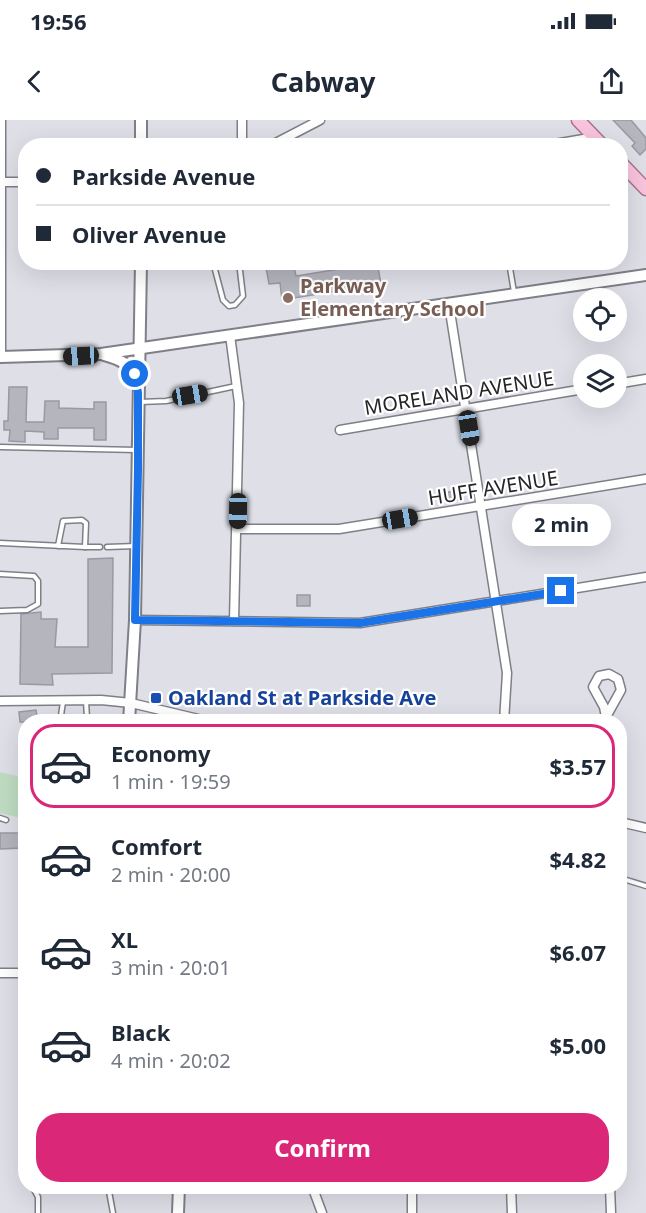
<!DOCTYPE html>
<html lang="en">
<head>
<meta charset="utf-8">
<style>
	body { margin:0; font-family:"Noto Sans",sans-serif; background:#f6f6f7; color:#1f2937; height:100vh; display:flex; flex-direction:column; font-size:22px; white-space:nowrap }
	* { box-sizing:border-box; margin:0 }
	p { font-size:20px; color:#747a83 }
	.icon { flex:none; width:33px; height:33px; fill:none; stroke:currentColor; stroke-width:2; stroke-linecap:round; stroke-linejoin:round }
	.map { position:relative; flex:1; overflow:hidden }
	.drawer { position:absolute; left:18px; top:594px; width:609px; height:480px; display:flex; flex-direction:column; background:#fff; border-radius:24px; box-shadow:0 6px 24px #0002 }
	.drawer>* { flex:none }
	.banner { position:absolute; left:18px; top:18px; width:610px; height:132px; border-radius:24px; box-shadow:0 6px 24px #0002; display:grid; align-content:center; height:132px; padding:0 18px; background:#fff }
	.buttons { position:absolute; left:573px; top:168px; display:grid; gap:12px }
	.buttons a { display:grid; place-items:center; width:54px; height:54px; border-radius:50%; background:#fff; box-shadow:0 6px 24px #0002; font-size:30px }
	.end { position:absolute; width:27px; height:27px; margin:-14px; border:8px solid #1a73e8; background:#fff; box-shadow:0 0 0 3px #fff }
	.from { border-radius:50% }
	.bubble { position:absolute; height:42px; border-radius:21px; background:#fff; box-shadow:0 6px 24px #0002; font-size:20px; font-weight:700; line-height:42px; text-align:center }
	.car { position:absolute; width:18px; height:36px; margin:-18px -9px; border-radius:8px; box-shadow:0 0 4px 2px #0007; background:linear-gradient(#222 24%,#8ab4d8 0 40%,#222 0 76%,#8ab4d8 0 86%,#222 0) }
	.banner b { display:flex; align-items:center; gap:21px; height:57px; font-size:22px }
	.banner b+b { border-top:2px solid #e0e1e3 }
	.banner i { width:15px; height:15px; background:#1f2937 }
	ul { padding:10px 0 0; list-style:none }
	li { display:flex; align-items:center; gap:18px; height:84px; margin:0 12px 9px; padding:0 6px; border:3px solid transparent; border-radius:24px }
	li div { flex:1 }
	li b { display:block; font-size:22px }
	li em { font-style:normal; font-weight:700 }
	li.current { border-color:#db2777 }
	li>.icon { width:54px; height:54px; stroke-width:1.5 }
	.action { display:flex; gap:12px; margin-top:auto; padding:12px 18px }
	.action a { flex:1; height:69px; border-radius:24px; background:#db2777; color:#fff; font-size:24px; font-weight:700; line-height:69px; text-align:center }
	.status { display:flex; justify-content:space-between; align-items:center; height:42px; padding:0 30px; background:#fff; direction:ltr }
	.status svg { height:16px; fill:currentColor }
	header { display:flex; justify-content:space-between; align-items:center; height:78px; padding:0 18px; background:#fff; font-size:27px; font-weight:700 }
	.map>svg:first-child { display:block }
</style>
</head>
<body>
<div class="status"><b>19:56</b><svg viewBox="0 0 49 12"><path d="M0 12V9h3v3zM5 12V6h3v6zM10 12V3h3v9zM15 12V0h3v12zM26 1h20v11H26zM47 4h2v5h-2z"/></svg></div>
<header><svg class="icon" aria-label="back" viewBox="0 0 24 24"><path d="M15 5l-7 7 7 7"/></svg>Cabway<svg class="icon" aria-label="share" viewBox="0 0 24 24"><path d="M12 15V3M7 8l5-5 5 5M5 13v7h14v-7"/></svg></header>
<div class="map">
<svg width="646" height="1093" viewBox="0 0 646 1093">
	<rect width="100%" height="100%" fill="#dfdfe8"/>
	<!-- green -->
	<path fill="#bfdcc2" d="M 0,652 L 25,658 L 25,699 L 0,693 Z"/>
	<!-- building -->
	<g fill="#b4b5bd" stroke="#9999a2" stroke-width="1.5">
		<path d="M 613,0 L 631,0 L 646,18 L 646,29 L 640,35 L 632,26 L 635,23 Z"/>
		<path d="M 265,142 L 293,142 L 296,156 L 346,148 L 346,142 L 377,142 L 381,164 L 282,180 L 280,163 L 269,164 Z"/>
		<path d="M 9,267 L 27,267 L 26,302 L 44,302 L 45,281 L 59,281 L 59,288 L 94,289 L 94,282 L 106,282 L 106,320 L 94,320 L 94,308 L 58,308 L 58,319 L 44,319 L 44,312 L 25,311 L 25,322 L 9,321 L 10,310 L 4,310 L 4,301 L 8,301 Z"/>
		<path d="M 460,370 L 462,379 L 449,381 L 448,372 Z"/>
		<path d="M 113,438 L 112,553 L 52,554 L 53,565 L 20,564 L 21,494 L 41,492 L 41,499 L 57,499 L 55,527 L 88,527 L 88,439 Z"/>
		<rect x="297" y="475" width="13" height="11"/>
		<path d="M 36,590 L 38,602 L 20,602 L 19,592 Z"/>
		<path d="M 0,713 L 21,713 L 23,728 L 0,729 Z"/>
	</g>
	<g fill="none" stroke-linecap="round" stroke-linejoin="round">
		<defs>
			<g id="lane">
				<path d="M 213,142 L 223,180 L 229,186 L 235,185 L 243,176 L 239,142"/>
				<path d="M 509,142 L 514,172"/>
				<path d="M 140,282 L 166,281 L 236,266"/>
				<path d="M 0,327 L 137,330"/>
				<path d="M 0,423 L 85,427 L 86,403 L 82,400 L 63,401 L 58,426"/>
				<path d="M 85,427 L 100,427"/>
				<path d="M 107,427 L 136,426"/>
				<path d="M 0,454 L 34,456 L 38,461 L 38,484 L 27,490 L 0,491"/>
				<path d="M 86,581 L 87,598 L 101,602"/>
				<path d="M 60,602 L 63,582"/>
				<path d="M 0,698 L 6,700"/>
				<path d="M 620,758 L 646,766"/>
				<path d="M 24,1050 L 26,1053"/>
				<path d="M 32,1066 L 38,1077 L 38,1093"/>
				<path d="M 108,1066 L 113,1093"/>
			</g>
			<g id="street">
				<path d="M 1,0 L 1,237"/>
				<path d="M 242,0 L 242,26"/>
				<path d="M 270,26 L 320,0"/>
				<path d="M 543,26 L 595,17"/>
				<path d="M 0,62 L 26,62"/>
				<path d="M 449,185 L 507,553 L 504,602"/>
				<path d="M 230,215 L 239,283 L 234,501"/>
				<path d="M 616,264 L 646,259"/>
				<path d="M 340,310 L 584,269"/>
				<path d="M 237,409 L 339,409 L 646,359"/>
				<path d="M 135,500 L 360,503 L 646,457"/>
				<path d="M 609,554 L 618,559 L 621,570 L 606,597 L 604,587 L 593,567 L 599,556 Z"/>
				<path d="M 0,581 L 101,580 L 131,583 L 211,602"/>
				<path d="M 620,702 L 646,708"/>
				<path d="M 0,853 L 26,853"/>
				<path d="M 312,1066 L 322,1093"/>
				<path d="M 412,1066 L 412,1093"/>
				<path d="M 511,1066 L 512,1093"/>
				<path d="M 610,1066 L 611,1093"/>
			</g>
			<g id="secondary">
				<path d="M 141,26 L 141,0"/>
				<path d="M 104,235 C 119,239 131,244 137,260"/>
				<path d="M 0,237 L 101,234 L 646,155"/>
				<path d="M 129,602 L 135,500 L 141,142"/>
				<path d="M 178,1093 L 179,1066"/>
			</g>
			<g id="primary">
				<path d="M 578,0 L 603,26"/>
				<path d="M 621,43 L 646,69"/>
			</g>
		</defs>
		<!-- lane casing -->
		<use href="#lane" stroke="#7f7f88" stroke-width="7"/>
		<!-- street casing -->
		<use href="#street" stroke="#7f7f88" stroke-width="11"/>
		<!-- secondary casing -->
		<use href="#secondary" stroke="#7f7f88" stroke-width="14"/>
		<!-- primary casing -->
		<use href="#primary" stroke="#ac738f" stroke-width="15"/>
		<!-- lane -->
		<use href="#lane" stroke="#fff" stroke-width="4"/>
		<!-- street -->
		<use href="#street" stroke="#fff" stroke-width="8"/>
		<!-- secondary -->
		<use href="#secondary" stroke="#fff" stroke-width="10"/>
		<!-- primary -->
		<use href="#primary" stroke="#f9c4dd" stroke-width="12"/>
	</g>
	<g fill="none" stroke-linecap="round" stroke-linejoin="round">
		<!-- route -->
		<path stroke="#1a73e8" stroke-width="8" d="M 135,254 L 138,273 L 138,349 L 135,500 L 360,503 L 561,471"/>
	</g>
	<!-- markers -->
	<circle fill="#8d6e63" stroke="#fff" stroke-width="2" cx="288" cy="178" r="6"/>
	<rect fill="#1a4fb4" stroke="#fff" stroke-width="2" x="150" y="572" width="12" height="12" rx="3"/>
	<g text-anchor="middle" stroke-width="4.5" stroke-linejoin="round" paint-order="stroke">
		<!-- education labels -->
		<g font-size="20" font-weight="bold" fill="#785e54" stroke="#fff" text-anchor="start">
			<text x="300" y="173">Parkway<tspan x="300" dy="23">Elementary School</tspan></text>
		</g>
		<!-- street labels -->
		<g font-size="20" fill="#252528" stroke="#fff">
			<text transform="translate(459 273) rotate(-9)" y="7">MORELAND AVENUE</text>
			<text transform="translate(493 368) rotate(-9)" y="7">HUFF AVENUE</text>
		</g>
		<!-- transit labels -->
		<g font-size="20" font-weight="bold" fill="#164399" stroke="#fff" text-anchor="start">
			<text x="168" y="585">Oakland St at Parkside Ave</text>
		</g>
	</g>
</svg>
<div class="buttons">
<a><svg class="icon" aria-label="locate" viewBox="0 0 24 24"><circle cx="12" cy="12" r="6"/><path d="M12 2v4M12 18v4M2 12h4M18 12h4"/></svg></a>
<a><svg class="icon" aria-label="layers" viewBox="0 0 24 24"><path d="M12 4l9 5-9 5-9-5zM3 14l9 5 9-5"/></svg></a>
</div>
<i class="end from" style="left:135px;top:254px"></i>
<i class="end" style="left:561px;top:471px"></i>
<div class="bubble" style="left:512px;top:384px;width:99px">2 min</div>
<i class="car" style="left:81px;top:236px;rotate:267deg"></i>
<i class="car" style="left:190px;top:275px;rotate:81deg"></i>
<i class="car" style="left:469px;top:308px;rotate:171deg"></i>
<i class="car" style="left:238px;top:391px;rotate:181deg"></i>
<i class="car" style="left:400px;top:399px;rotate:81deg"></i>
<div class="banner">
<b><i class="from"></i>Parkside Avenue</b>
<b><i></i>Oliver Avenue</b>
</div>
<section class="drawer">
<ul>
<li class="current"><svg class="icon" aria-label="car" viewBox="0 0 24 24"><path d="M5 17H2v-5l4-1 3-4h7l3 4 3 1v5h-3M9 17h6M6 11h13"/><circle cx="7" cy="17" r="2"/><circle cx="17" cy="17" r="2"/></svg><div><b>Economy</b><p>1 min · 19:59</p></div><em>$3.57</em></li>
<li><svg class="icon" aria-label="car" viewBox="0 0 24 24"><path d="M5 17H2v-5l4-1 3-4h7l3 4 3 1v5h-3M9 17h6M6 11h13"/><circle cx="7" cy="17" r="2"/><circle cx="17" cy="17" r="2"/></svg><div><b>Comfort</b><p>2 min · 20:00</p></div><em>$4.82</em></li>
<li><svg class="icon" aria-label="car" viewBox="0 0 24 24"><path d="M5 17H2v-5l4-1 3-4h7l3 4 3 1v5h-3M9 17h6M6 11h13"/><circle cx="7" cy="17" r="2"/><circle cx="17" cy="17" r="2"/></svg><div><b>XL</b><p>3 min · 20:01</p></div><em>$6.07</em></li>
<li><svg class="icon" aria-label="car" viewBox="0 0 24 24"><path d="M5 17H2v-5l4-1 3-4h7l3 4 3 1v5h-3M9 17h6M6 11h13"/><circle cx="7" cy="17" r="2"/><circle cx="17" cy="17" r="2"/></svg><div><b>Black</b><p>4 min · 20:02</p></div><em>$5.00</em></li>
</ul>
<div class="action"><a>Confirm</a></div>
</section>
</div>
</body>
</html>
